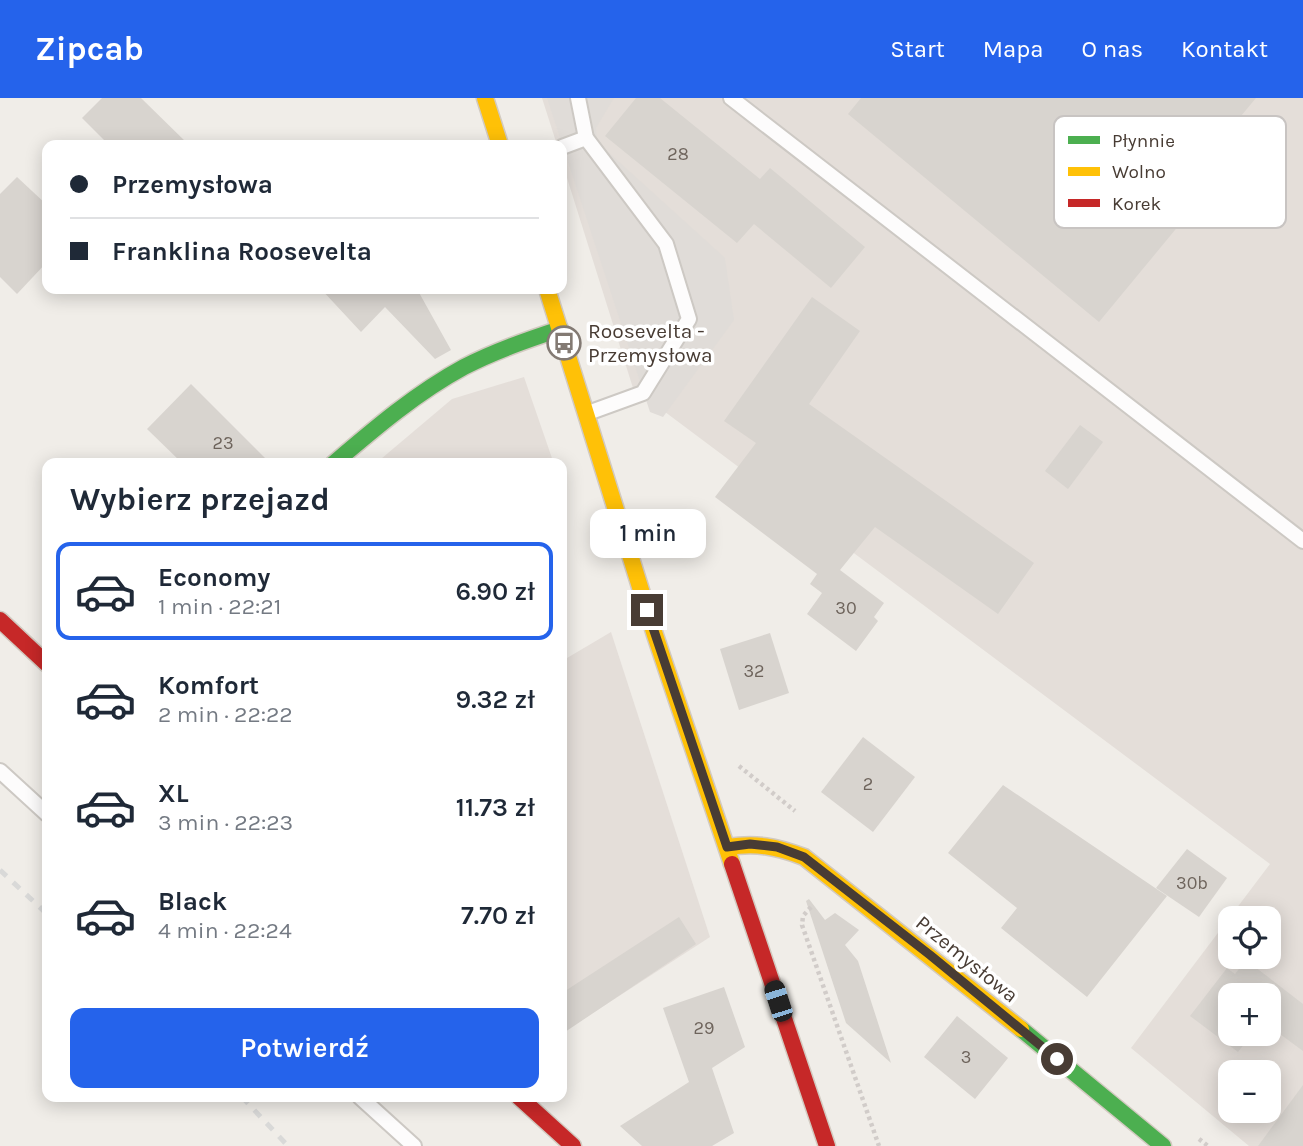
<!DOCTYPE html>
<html lang="pl">
<head>
<meta charset="utf-8">
<style>
	body { margin:0; font-family:Karla,sans-serif; background:#f6f6f7; color:#1f2937; height:100vh; display:flex; flex-direction:column; font-size:26px; white-space:nowrap }
	* { box-sizing:border-box; margin:0 }
	p { font-size:23px; color:#747a83 }
	.icon { flex:none; width:38px; height:38px; fill:none; stroke:currentColor; stroke-width:2; stroke-linecap:round; stroke-linejoin:round }
	.map { position:relative; flex:1; overflow:hidden }
	.panel { position:absolute; left:42px; top:360px; width:525px; height:644px; display:flex; flex-direction:column; background:#fff; border-radius:14px; box-shadow:0 4px 18px #0003 }
	.panel>* { flex:none }
	.guide { position:absolute; left:42px; top:42px; width:525px; height:154px; border-radius:14px; box-shadow:0 4px 18px #0003; display:grid; align-content:center; height:154px; padding:0 28px; background:#fff }
	.fabs { position:absolute; left:1218px; top:808px; display:grid; gap:14px }
	.fabs a { display:grid; place-items:center; width:63px; height:63px; border-radius:14px; background:#fff; box-shadow:0 4px 18px #0003; font-size:35px }
	.end { position:absolute; width:32px; height:32px; margin:-16px; border:9px solid #483c34; background:#fff; box-shadow:0 0 0 4px #fff }
	.from { border-radius:50% }
	.bubble { position:absolute; height:49px; border-radius:14px; background:#fff; box-shadow:0 4px 18px #0003; font-size:23px; font-weight:600; line-height:49px; text-align:center }
	.car { position:absolute; width:21px; height:42px; margin:-21px -10px; border-radius:9px; box-shadow:0 0 5px 2px #0007; background:linear-gradient(#222 24%,#8ab4d8 0 40%,#222 0 76%,#8ab4d8 0 86%,#222 0) }
	.guide b { display:flex; align-items:center; gap:24px; height:66px; font-size:26px }
	.guide b+b { border-top:2px solid #e0e1e3 }
	.guide i { width:18px; height:18px; background:#1f2937 }
	ul { padding:0; list-style:none }
	li { display:flex; align-items:center; gap:21px; height:98px; margin:0 14px 10px; padding:0 14px; border:4px solid transparent; border-radius:14px }
	li div { flex:1 }
	li b { display:block; font-size:26px }
	li em { font-style:normal; font-weight:600 }
	li.selected { border-color:#2563eb }
	li>.icon { width:63px; height:63px; stroke-width:1.5 }
	h2 { padding:0 28px; font-size:32px; line-height:84px }
	.primary-button { display:flex; gap:14px; margin-top:auto; padding:14px 28px }
	.primary-button a { flex:1; height:80px; border-radius:14px; background:#2563eb; color:#fff; font-size:28px; font-weight:600; line-height:80px; text-align:center }
	header { display:flex; align-items:center; gap:42px; box-sizing:border-box; height:98px; padding:0 35px; background:#2563eb; color:#fff }
	header strong { font-size:33px }
	nav { display:flex; gap:38px; margin-inline-start:auto; font-size:24px }
	.map>svg:first-child { display:block }
</style>
</head>
<body>
<header>
<strong>Zipcab</strong>
<nav><a>Start</a><a>Mapa</a><a>O nas</a><a>Kontakt</a></nav>
</header>
<div class="map">
<svg width="1303" height="1048" viewBox="0 0 1303 1048">
	<rect width="100%" height="100%" fill="#f0ede8"/>
	<!-- industrial -->
	<g fill="#e4ded9" fill-rule="evenodd">
		<path d="M 542,0 L 1303,0 L 1303,1048 L 1249,1048 L 1131,950 L 1270,766 L 633,290 L 562,64 L 562,47 L 557,47 ZM 1230,821 L 1269,821 L 1269,859 L 1230,859 ZM 1230,898 L 1269,898 L 1269,936 L 1230,936 ZM 1230,975 L 1269,975 L 1269,1013 L 1230,1013 Z"/>
		<path d="M 524,279 L 554,366 L 375,366 L 452,301 Z"/>
		<path d="M 611,534 L 710,839 L 562,935 L 562,563 Z"/>
	</g>
	<!-- parking -->
	<path fill="#e0dcd8" d="M 547,0 L 614,0 L 596,30 L 597,44 L 725,160 L 734,222 L 663,319 L 650,314 Z"/>
	<!-- building -->
	<g fill="#d8d4cf">
		<path d="M 102,0 L 141,0 L 189,47 L 109,47 L 82,20 Z"/>
		<path d="M 636,0 L 660,0 L 760,81 L 770,70 L 865,149 L 831,190 L 754,126 L 737,145 L 605,38 Z"/>
		<path d="M 861,0 L 1256,0 L 1241,18 L 1250,26 L 1186,103 L 1194,109 L 1099,224 L 848,16 Z"/>
		<path d="M 17,79 L 47,107 L 47,164 L 17,196 L 0,179 L 0,96 Z"/>
		<path d="M 321,191 L 417,191 L 451,252 L 435,261 L 385,209 L 361,234 Z"/>
		<path d="M 812,199 L 860,233 L 809,306 L 1034,465 L 998,516 L 875,429 L 840,472 L 884,505 L 874,519 L 878,523 L 856,553 L 807,516 L 822,495 L 810,486 L 817,476 L 715,399 L 756,345 L 724,323 Z"/>
		<path d="M 191,286 L 271,366 L 183,366 L 147,331 Z"/>
		<path d="M 1080,327 L 1103,344 L 1068,391 L 1045,373 Z"/>
		<path d="M 770,535 L 789,595 L 739,612 L 720,551 Z"/>
		<path d="M 863,639 L 915,679 L 873,734 L 821,694 Z"/>
		<path d="M 1003,687 L 1167,798 L 1087,899 L 1001,830 L 1017,810 L 948,755 Z"/>
		<path d="M 1187,751 L 1227,780 L 1199,819 L 1156,790 Z"/>
		<path d="M 809,801 L 825,822 L 835,815 L 859,832 L 845,847 L 858,863 L 891,965 L 846,925 L 806,803 Z"/>
		<path d="M 679,819 L 696,846 L 562,936 L 562,895 Z"/>
		<path d="M 1246,862 L 1303,906 L 1303,953 L 1269,928 L 1269,898 L 1230,898 L 1230,936 L 1252,936 L 1238,954 L 1190,918 L 1227,870 L 1235,876 Z"/>
		<path d="M 724,889 L 745,949 L 712,970 L 734,1035 L 712,1048 L 642,1048 L 620,1028 L 689,984 L 663,910 Z"/>
		<path d="M 957,918 L 1008,960 L 975,1001 L 924,959 Z"/>
		<path d="M 1303,987 L 1303,1048 L 1258,1048 Z"/>
	</g>
	<g fill="none" stroke-linecap="round" stroke-linejoin="round">
		<defs>
			<g id="lane">
				<path d="M 578,0 L 586,40 L 666,146 L 689,221 L 643,295 L 588,315"/>
				<path d="M 731,0 L 1303,443"/>
				<path d="M 562,49 L 586,40"/>
				<path d="M 0,673 L 47,716"/>
				<path d="M 360,999 L 414,1048"/>
			</g>
			<g id="fast">
				<path d="M 333,366 C 374,331 416,295 464,269 C 495,253 527,242 560,231"/>
				<path d="M 1021,931 L 1163,1048"/>
			</g>
			<g id="slow">
				<path d="M 485,0 L 500,47"/>
				<path d="M 547,191 L 655,537 L 732,766"/>
				<path d="M 727,749 C 757,745 775,748 804,759 L 1021,931"/>
			</g>
			<g id="jam">
				<path d="M 0,522 L 47,566"/>
				<path d="M 732,766 L 827,1048"/>
				<path d="M 519,999 L 573,1048"/>
			</g>
		</defs>
		<!-- lane casing -->
		<use href="#lane" stroke="#cdc9c4" stroke-width="18"/>
		<!-- fast casing -->
		<use href="#fast" stroke="#d2cac0" stroke-width="19"/>
		<!-- slow casing -->
		<use href="#slow" stroke="#d2cac0" stroke-width="19"/>
		<!-- jam casing -->
		<use href="#jam" stroke="#d2cac0" stroke-width="19"/>
		<!-- path -->
		<g stroke="#d1ccc9" stroke-width="4.5" stroke-dasharray="3.5 3.5" stroke-linecap="butt">
			<path d="M 562,149 L 565,158"/>
			<path d="M 739,668 L 795,713"/>
			<path d="M 811,809 L 803,818 L 802,827 L 879,1048"/>
			<path d="M 1199,1041 L 1208,1048"/>
		</g>
		<!-- lane -->
		<use href="#lane" stroke="#fdfcfc" stroke-width="14"/>
		<!-- fast -->
		<use href="#fast" stroke="#4caf50" stroke-width="16"/>
		<!-- slow -->
		<use href="#slow" stroke="#ffc107" stroke-width="16"/>
		<!-- jam -->
		<use href="#jam" stroke="#c62828" stroke-width="16"/>
		<!-- rail -->
		<g stroke="#d9d9d8" stroke-width="5" stroke-dasharray="9 9" stroke-linecap="butt">
			<path d="M 0,772 L 47,816"/>
			<path d="M 242,999 L 288,1048"/>
		</g>
	</g>
	<g fill="none" stroke-linecap="round" stroke-linejoin="round">
		<!-- route -->
		<path stroke="#483c34" stroke-width="9" d="M 647,512 L 727,749 L 750,746 L 777,749 L 804,759 L 930,857 L 1057,961"/>
	</g>
	<!-- icons -->
	<defs>
		<symbol id="bus-ring" viewBox="-11 -11 22 22"><circle r="9.5" fill="#fff" stroke="#837a73" stroke-width="1.5"/><path d="M-5-6H5V4H4V6H2V4H-2V6H-4V4H-5ZM-3.5-4V0h7V-4ZM-3.5 1.2v1.5H-2V1.2ZM2 1.2v1.5H3.5V1.2Z" fill="#837a73"/></symbol>
	</defs>
	<g fill-rule="evenodd">
		<use href="#bus-ring" x="545" y="226" width="38" height="38"/>
	</g>
	<g text-anchor="middle" stroke-width="7" stroke-linejoin="round" paint-order="stroke">
		<!-- number labels -->
		<g font-size="18" fill="#6e645c">
			<text x="678" y="62">28</text>
			<text x="223" y="351">23</text>
			<text x="846" y="516">30</text>
			<text x="754" y="579">32</text>
			<text x="868" y="692">2</text>
			<text x="1192" y="791">30b</text>
			<text x="704" y="936">29</text>
			<text x="966" y="965">3</text>
		</g>
		<!-- poi labels -->
		<g font-size="21" fill="#483c34" stroke="#fff" text-anchor="start">
			<text x="588" y="240">Roosevelta -<tspan x="588" dy="24">Przemysłowa</tspan></text>
		</g>
		<!-- street labels -->
		<g font-size="21" fill="#483c34" stroke="#fff">
			<text transform="translate(967 861) rotate(39)" y="7">Przemysłowa</text>
		</g>
	</g>
	<!-- legend -->
	<rect x="1054" y="18" width="232" height="112" rx="10" fill="#fff" stroke="#c8c4c2" stroke-width="2"/>
	<rect x="1068" y="38" width="32" height="8" fill="#4caf50"/>
	<rect x="1068" y="69" width="32" height="9" fill="#ffc107"/>
	<rect x="1068" y="101" width="32" height="8" fill="#c62828"/>
	<g font-size="19" fill="#483c34">
		<text x="1112" y="49">Płynnie</text>
		<text x="1112" y="80">Wolno</text>
		<text x="1112" y="112">Korek</text>
	</g>
</svg>
<div class="fabs">
<a><svg class="icon" aria-label="locate" viewBox="0 0 24 24"><circle cx="12" cy="12" r="6"/><path d="M12 2v4M12 18v4M2 12h4M18 12h4"/></svg></a>
<a>+</a>
<a>−</a>
</div>
<i class="end from" style="left:1057px;top:961px"></i>
<i class="end" style="left:647px;top:512px"></i>
<div class="bubble" style="left:590px;top:411px;width:116px">1 min</div>
<i class="car" style="left:778px;top:903px;rotate:342deg"></i>
<div class="guide">
<b><i class="from"></i>Przemysłowa</b>
<b><i></i>Franklina Roosevelta</b>
</div>
<section class="panel">
<h2>Wybierz przejazd</h2>
<ul>
<li class="selected"><svg class="icon" aria-label="car" viewBox="0 0 24 24"><path d="M5 17H2v-5l4-1 3-4h7l3 4 3 1v5h-3M9 17h6M6 11h13"/><circle cx="7" cy="17" r="2"/><circle cx="17" cy="17" r="2"/></svg><div><b>Economy</b><p>1 min · 22:21</p></div><em>6.90 zł</em></li>
<li><svg class="icon" aria-label="car" viewBox="0 0 24 24"><path d="M5 17H2v-5l4-1 3-4h7l3 4 3 1v5h-3M9 17h6M6 11h13"/><circle cx="7" cy="17" r="2"/><circle cx="17" cy="17" r="2"/></svg><div><b>Komfort</b><p>2 min · 22:22</p></div><em>9.32 zł</em></li>
<li><svg class="icon" aria-label="car" viewBox="0 0 24 24"><path d="M5 17H2v-5l4-1 3-4h7l3 4 3 1v5h-3M9 17h6M6 11h13"/><circle cx="7" cy="17" r="2"/><circle cx="17" cy="17" r="2"/></svg><div><b>XL</b><p>3 min · 22:23</p></div><em>11.73 zł</em></li>
<li><svg class="icon" aria-label="car" viewBox="0 0 24 24"><path d="M5 17H2v-5l4-1 3-4h7l3 4 3 1v5h-3M9 17h6M6 11h13"/><circle cx="7" cy="17" r="2"/><circle cx="17" cy="17" r="2"/></svg><div><b>Black</b><p>4 min · 22:24</p></div><em>7.70 zł</em></li>
</ul>
<div class="primary-button"><a>Potwierdź</a></div>
</section>
</div>
</body>
</html>
